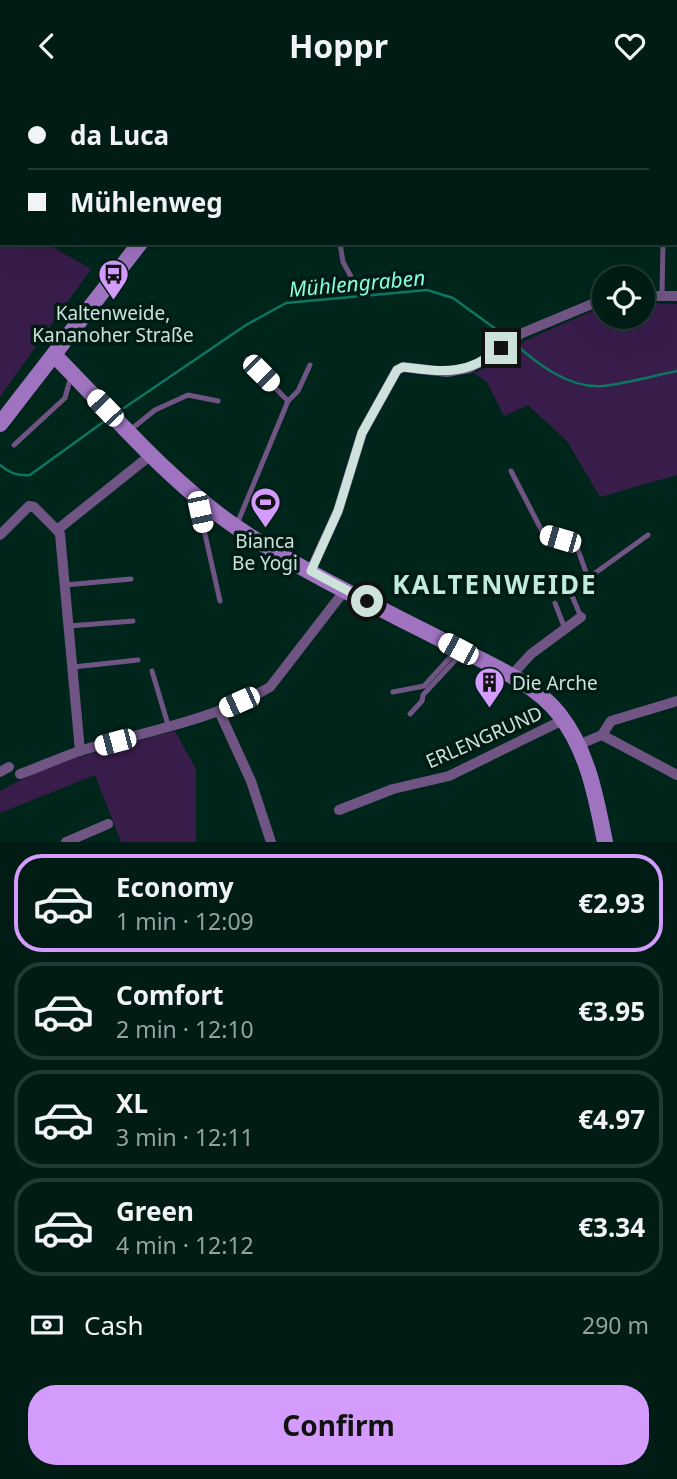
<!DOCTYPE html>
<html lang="en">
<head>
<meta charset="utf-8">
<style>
	body { margin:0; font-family:"Noto Sans",sans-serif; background:#0e2922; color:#f1f3f6; height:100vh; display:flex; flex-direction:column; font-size:26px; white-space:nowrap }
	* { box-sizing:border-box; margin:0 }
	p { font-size:23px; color:#95a1a0 }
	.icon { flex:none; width:38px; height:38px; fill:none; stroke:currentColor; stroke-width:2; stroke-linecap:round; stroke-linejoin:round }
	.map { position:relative; height:751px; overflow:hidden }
	.sheet { display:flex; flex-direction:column; background:#001c15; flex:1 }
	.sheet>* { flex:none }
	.banner { position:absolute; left:0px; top:0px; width:677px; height:154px; box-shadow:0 7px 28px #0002,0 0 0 2px #223a34; display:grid; align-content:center; height:154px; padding:0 28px; background:#001c15 }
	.controls { position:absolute; left:592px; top:175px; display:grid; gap:14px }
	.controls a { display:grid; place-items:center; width:63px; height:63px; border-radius:50%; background:#001c15; box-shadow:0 7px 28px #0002,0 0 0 2px #223a34; font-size:35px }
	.end { position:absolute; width:32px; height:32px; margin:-16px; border:9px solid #cde2da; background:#111; box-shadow:0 0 0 4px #111 }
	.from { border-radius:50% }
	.car { position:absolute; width:21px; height:42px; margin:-21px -10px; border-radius:9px; box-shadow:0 0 5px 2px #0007; background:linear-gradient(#fff 24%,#345 0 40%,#fff 0 76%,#345 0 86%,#fff 0) }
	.banner b { display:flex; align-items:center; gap:24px; height:66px; font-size:26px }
	.banner b+b { border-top:2px solid #223a34 }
	.banner i { width:18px; height:18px; background:#f1f3f6 }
	ul { padding:12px 0 0; list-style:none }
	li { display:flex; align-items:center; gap:21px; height:98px; margin:0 14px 10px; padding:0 14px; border:4px solid #223a34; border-radius:28px }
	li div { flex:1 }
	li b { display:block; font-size:26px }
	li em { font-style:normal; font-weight:700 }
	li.active { border-color:#d39cfc }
	li>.icon { width:63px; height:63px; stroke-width:1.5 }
	.pay { display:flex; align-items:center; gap:18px; height:77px; padding:0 28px; font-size:26px }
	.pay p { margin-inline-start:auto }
	.primary-button { display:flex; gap:14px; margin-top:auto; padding:14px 28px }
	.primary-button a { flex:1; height:80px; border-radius:28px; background:#d39cfc; color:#111; font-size:28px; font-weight:700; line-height:80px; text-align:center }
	header { display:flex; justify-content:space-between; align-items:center; height:91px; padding:0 28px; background:#001c15; font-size:32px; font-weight:700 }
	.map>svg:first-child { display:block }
</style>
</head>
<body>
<header><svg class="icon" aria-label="back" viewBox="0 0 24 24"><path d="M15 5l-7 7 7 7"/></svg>Hoppr<svg class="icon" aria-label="heart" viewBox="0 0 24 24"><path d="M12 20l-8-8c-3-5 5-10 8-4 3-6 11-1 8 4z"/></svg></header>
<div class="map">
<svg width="677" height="751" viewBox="0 0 677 751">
	<rect width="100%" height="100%" fill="#00261c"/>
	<!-- green -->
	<g fill="#381d4b">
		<path d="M 4,0 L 6,2 L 2,2 L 0,118 L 0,2 Z"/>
		<path d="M 0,140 L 2,152 L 46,152 L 91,178 L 0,306 Z"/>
		<path d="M 642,212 L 677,213 L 677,384 L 600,406 L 567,350 L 528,314 L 504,325 L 487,291 L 474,282 L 512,263 L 524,250 L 604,215 L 604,226 L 642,226 Z"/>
		<path d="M 175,640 L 196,678 L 196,751 L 121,751 L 95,684 L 0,722 L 0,700 C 53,669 116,656 175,640 Z"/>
	</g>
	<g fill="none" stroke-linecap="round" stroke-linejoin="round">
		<!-- stream -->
		<g stroke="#0d7660" stroke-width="2.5">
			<path d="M 513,251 C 536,272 569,298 603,295 C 627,292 653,285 677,280"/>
			<path d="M 124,317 L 246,234 L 286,212 L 427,199 L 453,207 L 508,247"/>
			<path d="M 0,374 C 10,382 17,385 30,384 L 106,329"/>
		</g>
		<!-- lane -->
		<g stroke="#705584" stroke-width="5">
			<path d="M 297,0 L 297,2"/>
			<path d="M 354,0 L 355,2"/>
			<path d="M 369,0 L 370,2"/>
			<path d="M 340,152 L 343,171 L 354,191"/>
			<path d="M 662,204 L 663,152"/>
			<path d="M 247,268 L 288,310"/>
			<path d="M 129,340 L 155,319 L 188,304 L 218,310"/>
			<path d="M 14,354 L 65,307 L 71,285"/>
			<path d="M 511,380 L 544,444 L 576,453 L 588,487"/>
			<path d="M 204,415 L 200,421 L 220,510"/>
			<path d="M 237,433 L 288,310 L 298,300 L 310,274"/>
			<path d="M 65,494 L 131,488"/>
			<path d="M 555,512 L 565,538"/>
			<path d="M 581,526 L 570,500 L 648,444"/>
			<path d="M 69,535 L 133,530"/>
			<path d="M 73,576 L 138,569"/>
			<path d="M 152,580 L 169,637"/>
			<path d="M 393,601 L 424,595 L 456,560"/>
			<path d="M 410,623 L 422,610 L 423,604 L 461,563"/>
		</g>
		<!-- street -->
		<g stroke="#705584" stroke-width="10">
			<path d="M 127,0 L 128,2"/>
			<path d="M 642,205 L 677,205"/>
			<path d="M 0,444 L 29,415 L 34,416 L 57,439"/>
			<path d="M 311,479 L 338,420 L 362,342 L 397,279 L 403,276 L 447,281 L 469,277 L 493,264 L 520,243 L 604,208"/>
			<path d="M 511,585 L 531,563 L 581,526"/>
			<path d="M 219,620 L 251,690 L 271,751"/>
			<path d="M 602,644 L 611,630 L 677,610"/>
			<path d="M 602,644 L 677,684"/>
			<path d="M 578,654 L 602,644"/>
			<path d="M 80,660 L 60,443 L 57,439 L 152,363"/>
			<path d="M 0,681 L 9,676"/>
			<path d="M 20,683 C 42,675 64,665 86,658 C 148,640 213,629 270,596 L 345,499"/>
			<path d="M 339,719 L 393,698 L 449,685 L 563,629"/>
			<path d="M 66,751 L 108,733"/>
		</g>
		<!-- secondary -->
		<g stroke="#9f73c0" stroke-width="16">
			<path d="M 326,2 L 329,0"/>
			<path d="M 54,264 C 113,323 169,391 239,438 C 304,482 378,516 448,552 C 485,572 532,589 559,623 C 588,660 596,706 605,751"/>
			<path d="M 0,333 L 140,152"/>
		</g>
	</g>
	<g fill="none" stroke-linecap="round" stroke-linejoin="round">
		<!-- route -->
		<path stroke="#cde2da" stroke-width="9" d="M 367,510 L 311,480 L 338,420 L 362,342 L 397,279 L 403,276 C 442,281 468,285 501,257"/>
	</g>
	<!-- icons -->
	<defs>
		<symbol id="bus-pin" viewBox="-11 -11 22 30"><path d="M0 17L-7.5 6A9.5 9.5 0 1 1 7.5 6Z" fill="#d39cfc" stroke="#001b14"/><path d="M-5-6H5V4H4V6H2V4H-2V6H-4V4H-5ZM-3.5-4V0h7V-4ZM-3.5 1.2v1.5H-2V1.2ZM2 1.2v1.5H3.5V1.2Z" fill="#111"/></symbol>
		<symbol id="stadium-pin" viewBox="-11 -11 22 30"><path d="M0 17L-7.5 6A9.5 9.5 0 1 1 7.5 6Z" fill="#d39cfc" stroke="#001b14"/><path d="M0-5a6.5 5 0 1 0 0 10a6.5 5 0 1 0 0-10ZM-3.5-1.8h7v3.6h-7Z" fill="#111"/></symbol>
		<symbol id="building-pin" viewBox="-11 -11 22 30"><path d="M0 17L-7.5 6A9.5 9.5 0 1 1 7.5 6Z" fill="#d39cfc" stroke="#001b14"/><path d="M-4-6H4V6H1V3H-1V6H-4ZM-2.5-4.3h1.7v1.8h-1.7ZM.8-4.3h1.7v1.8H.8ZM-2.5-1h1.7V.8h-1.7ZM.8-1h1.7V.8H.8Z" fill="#111"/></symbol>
	</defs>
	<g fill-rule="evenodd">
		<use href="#bus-pin" x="96" y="166" width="35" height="47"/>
		<use href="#stadium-pin" x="248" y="394" width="35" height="47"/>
		<use href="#building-pin" x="472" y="574" width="35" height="47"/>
	</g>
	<g text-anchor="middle" stroke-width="7" stroke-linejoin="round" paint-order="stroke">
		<!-- poi labels -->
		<g font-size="19" fill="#cde2da" stroke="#001b14">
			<text x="113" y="229">Kaltenweide,<tspan x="113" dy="22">Kananoher Straße</tspan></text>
			<text x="265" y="457">Bianca<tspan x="265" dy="22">Be Yogi</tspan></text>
			<text x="512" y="599" text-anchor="start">Die Arche</text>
		</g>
		<!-- street labels -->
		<g font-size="19" fill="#cde2da" stroke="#001b14">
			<text transform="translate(484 646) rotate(-24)" y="7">ERLENGRUND</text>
		</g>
		<!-- water labels -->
		<g font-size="21" font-style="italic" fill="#89fedd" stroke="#001b14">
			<text transform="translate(357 193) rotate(-5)" y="7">Mühlengraben</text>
		</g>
		<!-- district labels -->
		<g font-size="26" font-weight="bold" letter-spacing="2" fill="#c1ecdd" stroke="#001b14">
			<text x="495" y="503">KALTENWEIDE</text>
		</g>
	</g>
</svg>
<div class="controls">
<a><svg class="icon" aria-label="locate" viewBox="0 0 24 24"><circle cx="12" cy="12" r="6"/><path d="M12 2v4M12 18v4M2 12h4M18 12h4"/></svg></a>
</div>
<i class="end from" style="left:367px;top:510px"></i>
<i class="end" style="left:501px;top:257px"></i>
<i class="car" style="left:261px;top:282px;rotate:135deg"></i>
<i class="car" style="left:105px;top:317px;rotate:316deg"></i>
<i class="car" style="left:200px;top:421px;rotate:168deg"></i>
<i class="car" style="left:560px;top:448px;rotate:286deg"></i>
<i class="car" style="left:458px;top:558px;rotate:298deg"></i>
<i class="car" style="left:239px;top:611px;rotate:246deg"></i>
<i class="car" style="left:115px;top:651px;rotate:255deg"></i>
<div class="banner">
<b><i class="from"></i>da Luca</b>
<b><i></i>Mühlenweg</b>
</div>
</div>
<section class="sheet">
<ul>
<li class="active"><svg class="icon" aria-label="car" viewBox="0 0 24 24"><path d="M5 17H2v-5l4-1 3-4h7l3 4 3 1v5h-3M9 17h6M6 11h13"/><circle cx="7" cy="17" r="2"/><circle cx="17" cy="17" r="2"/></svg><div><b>Economy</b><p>1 min · 12:09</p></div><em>€2.93</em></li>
<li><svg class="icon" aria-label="car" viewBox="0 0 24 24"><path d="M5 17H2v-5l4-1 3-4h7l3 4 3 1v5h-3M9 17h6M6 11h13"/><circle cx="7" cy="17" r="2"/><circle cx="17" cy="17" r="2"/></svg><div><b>Comfort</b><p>2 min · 12:10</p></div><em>€3.95</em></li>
<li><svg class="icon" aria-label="car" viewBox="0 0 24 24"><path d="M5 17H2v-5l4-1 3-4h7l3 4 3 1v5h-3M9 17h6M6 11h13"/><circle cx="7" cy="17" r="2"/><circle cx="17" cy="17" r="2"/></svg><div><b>XL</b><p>3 min · 12:11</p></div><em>€4.97</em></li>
<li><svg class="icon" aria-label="car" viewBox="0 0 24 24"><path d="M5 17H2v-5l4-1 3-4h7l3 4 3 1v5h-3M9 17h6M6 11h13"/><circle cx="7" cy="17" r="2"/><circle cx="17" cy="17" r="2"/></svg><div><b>Green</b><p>4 min · 12:12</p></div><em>€3.34</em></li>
</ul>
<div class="pay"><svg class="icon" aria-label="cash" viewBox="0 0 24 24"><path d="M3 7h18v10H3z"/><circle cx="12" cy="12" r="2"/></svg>Cash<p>290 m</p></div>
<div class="primary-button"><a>Confirm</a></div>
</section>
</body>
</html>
